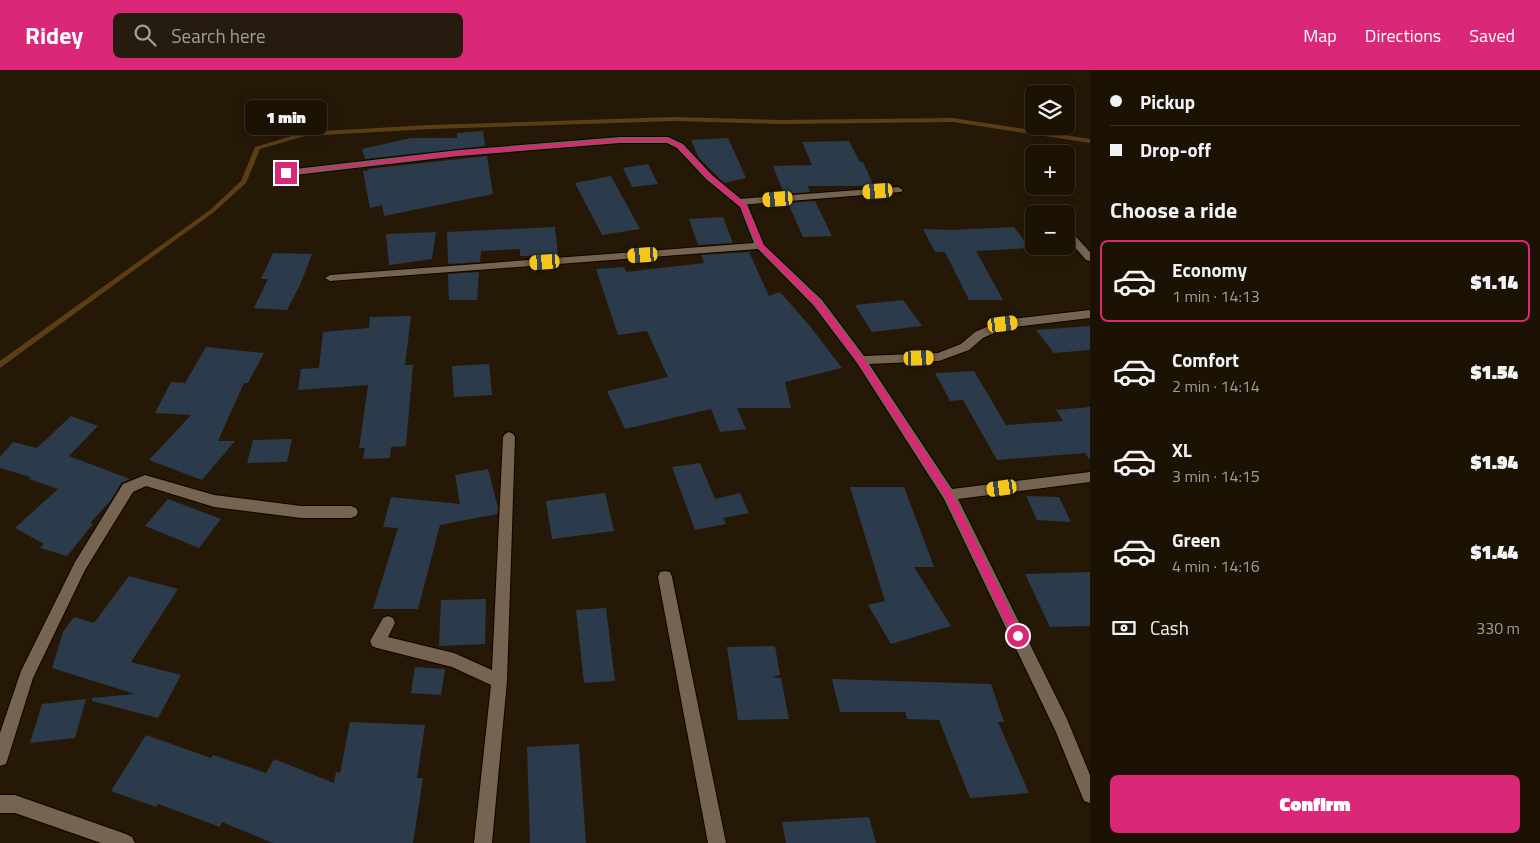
<!DOCTYPE html>
<html lang="en">
<head>
<meta charset="utf-8">
<style>
	body { margin:0; font-family:"Titillium Web",sans-serif; background:#251b0e; color:#f1f3f6; height:100vh; display:flex; flex-direction:column; font-size:19px; white-space:nowrap }
	* { box-sizing:border-box; margin:0 }
	p { font-size:16px; color:#a09e9a }
	.icon { flex:none; width:28px; height:28px; fill:none; stroke:currentColor; stroke-width:2; stroke-linecap:round; stroke-linejoin:round }
	.map { position:relative; flex:1; overflow:hidden }
	.sheet { display:flex; flex-direction:column; background:#1c1204; width:450px }
	.sheet>* { flex:none }
	.hud { display:grid; align-content:center; height:110px; padding:0 20px; background:#1c1204 }
	.tools { position:absolute; left:1025px; top:15px; display:grid; gap:10px }
	.tools a { display:grid; place-items:center; width:50px; height:50px; border-radius:8px; background:#1c1204; box-shadow:0 2px 12px #0003,0 0 0 1px #3a3226; font-size:25px }
	.end { position:absolute; width:22px; height:22px; margin:-11px; border:6px solid #db2777; background:#fff; box-shadow:0 0 0 2px #fff }
	.from { border-radius:50% }
	.bubble { position:absolute; height:35px; border-radius:8px; background:#1c1204; box-shadow:0 2px 12px #0003,0 0 0 1px #3a3226; font-size:16px; font-weight:800; line-height:35px; text-align:center }
	.car { position:absolute; width:15px; height:30px; margin:-15px -8px; border-radius:6px; box-shadow:0 0 4px 1px #0007; background:linear-gradient(#f5c518 24%,#345 0 40%,#f5c518 0 76%,#345 0 86%,#f5c518 0) }
	.hud b { display:flex; align-items:center; gap:18px; height:48px; font-size:19px }
	.hud b+b { border-top:1px solid #3a3226 }
	.hud i { width:12px; height:12px; background:#f1f3f6 }
	ul { padding:0; list-style:none }
	li { display:flex; align-items:center; gap:15px; height:82px; margin:0 10px 8px; padding:0 10px; border:2px solid transparent; border-radius:8px }
	li div { flex:1 }
	li b { display:block; font-size:19px }
	li em { font-style:normal; font-weight:800 }
	li.selected { border-color:#db2777 }
	li>.icon { width:45px; height:45px; stroke-width:1.5 }
	h2 { padding:0 20px; font-size:22px; line-height:60px }
	.pay { display:flex; align-items:center; gap:12px; height:55px; padding:0 20px; font-size:19px }
	.pay p { margin-inline-start:auto }
	.action { display:flex; gap:10px; margin-top:auto; padding:10px 20px }
	.action a { flex:1; height:58px; border-radius:8px; background:#db2777; color:#fff; font-size:20px; font-weight:800; line-height:58px; text-align:center }
	header { display:flex; align-items:center; gap:30px; box-sizing:border-box; height:70px; padding:0 25px; background:#db2777; color:#fff }
	header strong { font-size:24px }
	nav { display:flex; gap:28px; margin-inline-start:auto; font-size:18px }
	.search { width:350px; height:45px; background:#251b0e; display:flex; align-items:center; gap:12px; box-sizing:border-box; padding:0 18px; border-radius:8px; color:#a09e9a; font-size:19px }
	main { display:flex; flex:1; min-height:0 }
	.map>svg:first-child { display:block }
</style>
</head>
<body>
<header>
<strong>Ridey</strong>
<div class="search"><svg class="icon" aria-label="search" viewBox="0 0 24 24"><circle cx="10" cy="10" r="6"/><path d="M15 15l6 6"/></svg>Search here</div>
<nav><a>Map</a><a>Directions</a><a>Saved</a></nav>
</header>
<main>
<div class="map">
<svg width="1090" height="773" viewBox="0 0 1090 773">
	<rect width="100%" height="100%" fill="#261806"/>
	<g fill="none" stroke-linecap="round" stroke-linejoin="round">
		<!-- stream -->
		<path fill="#5c3e15" fill-rule="evenodd" d="M 674,47 L 780,50 L 953,48 L 1090,69 L 1090,73 L 953,52 L 780,54 L 674,51 L 431,59 L 305,66 L 260,79 L 246,113 L 214,142 L 0,298 L 0,291 L 210,140 L 241,111 L 255,77 L 305,62 L 431,55 Z"/>
	</g>
	<!-- building -->
	<g fill="#2c3b4c">
		<path d="M 483,61 L 485,76 L 365,89 L 362,79 L 411,68 L 457,68 L 457,63 Z"/>
		<path d="M 728,68 L 746,108 L 724,113 L 699,88 L 691,70 Z"/>
		<path d="M 849,71 L 860,92 L 863,92 L 874,116 L 808,116 L 810,122 L 784,124 L 773,96 L 812,95 L 802,72 Z"/>
		<path d="M 487,86 L 493,124 L 384,146 L 382,135 L 370,138 L 363,101 L 368,101 L 367,99 Z"/>
		<path d="M 648,94 L 658,114 L 632,117 L 623,98 Z"/>
		<path d="M 611,106 L 640,159 L 602,165 L 575,113 Z"/>
		<path d="M 815,131 L 832,166 L 803,167 L 788,133 Z"/>
		<path d="M 723,147 L 733,173 L 698,175 L 689,149 Z"/>
		<path d="M 555,157 L 558,185 L 520,186 L 520,179 L 481,181 L 480,192 L 448,194 L 447,162 Z"/>
		<path d="M 1014,157 L 1030,178 L 976,181 L 1003,230 L 969,230 L 945,182 L 935,182 L 923,159 L 952,160 Z"/>
		<path d="M 436,162 L 432,189 L 389,195 L 386,164 Z"/>
		<path d="M 749,182 L 769,226 L 780,222 L 809,255 L 842,298 L 785,312 L 791,338 L 737,338 L 746,359 L 720,362 L 711,339 L 625,359 L 607,321 L 668,307 L 647,261 L 618,265 L 596,199 L 624,197 L 626,202 L 704,193 L 701,185 Z"/>
		<path d="M 273,183 L 312,184 L 300,215 L 287,240 L 254,238 L 268,209 L 261,209 Z"/>
		<path d="M 479,202 L 477,230 L 449,230 L 448,204 Z"/>
		<path d="M 903,230 L 922,256 L 872,262 L 855,235 Z"/>
		<path d="M 411,246 L 405,295 L 413,295 L 406,376 L 391,377 L 390,388 L 363,389 L 365,378 L 359,378 L 368,315 L 298,320 L 301,299 L 319,298 L 323,262 L 369,258 L 370,247 Z"/>
		<path d="M 1090,256 L 1090,280 L 1054,283 L 1036,260 Z"/>
		<path d="M 206,277 L 264,283 L 248,313 L 244,313 L 218,371 L 235,371 L 202,410 L 149,390 L 191,345 L 155,343 L 171,312 L 185,313 Z"/>
		<path d="M 489,294 L 492,325 L 454,327 L 452,296 Z"/>
		<path d="M 974,301 L 1006,355 L 1063,351 L 1056,340 L 1090,337 L 1090,390 L 1085,383 L 997,390 L 963,330 L 950,331 L 935,303 Z"/>
		<path d="M 71,346 L 98,356 L 69,386 L 130,409 L 121,413 L 111,430 L 90,453 L 93,454 L 67,486 L 40,478 L 44,474 L 15,458 L 58,419 L 29,409 L 31,407 L 0,398 L 0,387 L 13,372 L 37,378 Z"/>
		<path d="M 292,369 L 287,392 L 247,393 L 253,370 Z"/>
		<path d="M 700,393 L 715,429 L 740,423 L 749,443 L 723,448 L 726,454 L 695,460 L 672,397 Z"/>
		<path d="M 488,399 L 498,438 L 497,444 L 440,455 L 418,539 L 373,539 L 398,458 L 383,457 L 391,427 L 460,434 L 455,405 Z"/>
		<path d="M 850,417 L 904,417 L 934,497 L 914,497 L 951,556 L 891,574 L 868,535 L 885,531 Z"/>
		<path d="M 605,423 L 614,461 L 552,469 L 546,431 Z"/>
		<path d="M 1026,426 L 1059,427 L 1071,452 L 1037,450 Z"/>
		<path d="M 168,429 L 221,449 L 199,478 L 145,456 Z"/>
		<path d="M 1090,502 L 1090,556 L 1050,557 L 1025,504 Z"/>
		<path d="M 129,506 L 178,519 L 131,592 L 181,605 L 158,648 L 92,631 L 92,628 L 135,624 L 52,598 L 63,562 L 74,547 L 94,553 Z"/>
		<path d="M 486,529 L 485,574 L 439,576 L 441,530 Z"/>
		<path d="M 606,538 L 615,611 L 584,613 L 576,540 Z"/>
		<path d="M 775,576 L 780,605 L 772,607 L 781,608 L 789,649 L 738,650 L 727,577 Z"/>
		<path d="M 415,597 L 445,599 L 441,625 L 411,623 Z"/>
		<path d="M 832,609 L 991,614 L 1004,652 L 998,652 L 1029,723 L 970,728 L 939,650 L 907,649 L 905,642 L 840,642 Z"/>
		<path d="M 86,629 L 75,668 L 30,673 L 42,634 Z"/>
		<path d="M 350,652 L 425,655 L 417,708 L 423,708 L 413,773 L 273,773 L 222,752 L 220,757 L 158,734 L 156,737 L 111,721 L 146,665 L 211,688 L 213,685 L 266,703 L 274,689 L 334,713 L 336,702 L 340,703 Z"/>
		<path d="M 579,674 L 586,773 L 530,773 L 527,677 Z"/>
		<path d="M 869,747 L 876,773 L 786,773 L 782,752 Z"/>
	</g>
	<g fill="none" stroke-linecap="round" stroke-linejoin="round">
		<defs>
			<g id="service">
				<path d="M 898,117 L 903,120 L 901,122 L 739,135 L 734,132 L 739,129 Z"/>
				<path d="M 1049,139 L 1056,144 L 1046,144 L 1046,140 Z"/>
				<path d="M 1066,158 L 1069,159 L 1090,182 L 1090,191 L 1086,190 L 1066,167 Z"/>
			</g>
			<g id="minor">
				<path d="M 620,67 L 668,67 L 683,74 L 712,105 L 747,134 L 764,175 L 822,230 L 864,286 L 938,283 L 961,274 L 975,262 L 1003,250 L 1090,240 L 1090,248 L 1005,258 L 983,268 L 969,280 L 939,291 L 869,294 L 952,419 L 1090,402 L 1090,412 L 958,429 L 1067,649 L 1090,705 L 1090,733 L 1084,731 L 1055,660 L 944,429 L 857,293 L 814,236 L 758,179 L 330,211 L 325,208 L 330,205 L 754,173 L 740,137 L 706,109 L 677,78 L 667,73 L 620,73 L 459,86 L 286,106 L 282,103 L 286,100 L 459,80 Z"/>
				<path d="M 509,362 L 513,364 L 515,367 L 507,611 L 492,773 L 474,773 L 491,615 L 452,597 L 377,578 L 372,576 L 370,571 L 383,548 L 388,546 L 393,548 L 395,553 L 388,567 L 454,583 L 492,600 L 503,367 L 505,364 Z"/>
				<path d="M 145,405 L 214,425 L 301,436 L 351,436 L 356,438 L 358,442 L 356,446 L 351,448 L 301,448 L 214,437 L 146,416 L 133,422 L 85,500 L 33,608 L 8,688 L 6,694 L 0,696 L 0,663 L 21,601 L 75,492 L 123,414 Z"/>
				<path d="M 665,501 L 670,502 L 672,507 L 726,773 L 708,773 L 658,507 L 660,502 Z"/>
				<path d="M 0,725 L 15,725 L 126,764 L 132,767 L 135,773 L 101,773 L 15,743 L 0,743 Z"/>
			</g>
		</defs>
		<!-- service casing -->
		<use href="#service" stroke="#0e0400" stroke-width="2"/>
		<!-- minor casing -->
		<use href="#minor" stroke="#0e0400" stroke-width="2"/>
		<!-- service -->
		<use href="#service" fill="#756450" fill-rule="evenodd"/>
		<!-- minor -->
		<use href="#minor" fill="#756450" fill-rule="evenodd"/>
	</g>
	<!-- route -->
	<path fill="#db2777" d="M 668,68 L 682,75 L 711,105 L 746,135 L 763,175 L 820,231 L 863,288 L 952,423 L 1021,563 L 1021,570 L 1014,570 L 946,428 L 858,292 L 815,235 L 758,177 L 741,137 L 707,108 L 678,77 L 667,71 L 620,72 L 459,85 L 286,104 L 283,103 L 459,81 L 620,69 Z"/>
</svg>
<div class="tools">
<a><svg class="icon" aria-label="layers" viewBox="0 0 24 24"><path d="M12 4l9 5-9 5-9-5zM3 14l9 5 9-5"/></svg></a>
<a>+</a>
<a>−</a>
</div>
<i class="end from" style="left:1018px;top:566px"></i>
<i class="end" style="left:286px;top:103px"></i>
<div class="bubble" style="left:245px;top:30px;width:82px">1 min</div>
<i class="car" style="left:878px;top:121px;rotate:266deg"></i>
<i class="car" style="left:778px;top:129px;rotate:266deg"></i>
<i class="car" style="left:643px;top:185px;rotate:266deg"></i>
<i class="car" style="left:545px;top:192px;rotate:266deg"></i>
<i class="car" style="left:1003px;top:254px;rotate:83deg"></i>
<i class="car" style="left:919px;top:288px;rotate:88deg"></i>
<i class="car" style="left:1002px;top:418px;rotate:262deg"></i>
</div>
<section class="sheet">
<div class="hud">
<b><i class="from"></i>Pickup</b>
<b><i></i>Drop-off</b>
</div>
<h2>Choose a ride</h2>
<ul>
<li class="selected"><svg class="icon" aria-label="car" viewBox="0 0 24 24"><path d="M5 17H2v-5l4-1 3-4h7l3 4 3 1v5h-3M9 17h6M6 11h13"/><circle cx="7" cy="17" r="2"/><circle cx="17" cy="17" r="2"/></svg><div><b>Economy</b><p>1 min · 14:13</p></div><em>$1.14</em></li>
<li><svg class="icon" aria-label="car" viewBox="0 0 24 24"><path d="M5 17H2v-5l4-1 3-4h7l3 4 3 1v5h-3M9 17h6M6 11h13"/><circle cx="7" cy="17" r="2"/><circle cx="17" cy="17" r="2"/></svg><div><b>Comfort</b><p>2 min · 14:14</p></div><em>$1.54</em></li>
<li><svg class="icon" aria-label="car" viewBox="0 0 24 24"><path d="M5 17H2v-5l4-1 3-4h7l3 4 3 1v5h-3M9 17h6M6 11h13"/><circle cx="7" cy="17" r="2"/><circle cx="17" cy="17" r="2"/></svg><div><b>XL</b><p>3 min · 14:15</p></div><em>$1.94</em></li>
<li><svg class="icon" aria-label="car" viewBox="0 0 24 24"><path d="M5 17H2v-5l4-1 3-4h7l3 4 3 1v5h-3M9 17h6M6 11h13"/><circle cx="7" cy="17" r="2"/><circle cx="17" cy="17" r="2"/></svg><div><b>Green</b><p>4 min · 14:16</p></div><em>$1.44</em></li>
</ul>
<div class="pay"><svg class="icon" aria-label="cash" viewBox="0 0 24 24"><path d="M3 7h18v10H3z"/><circle cx="12" cy="12" r="2"/></svg>Cash<p>330 m</p></div>
<div class="action"><a>Confirm</a></div>
</section>
</main>
</body>
</html>
